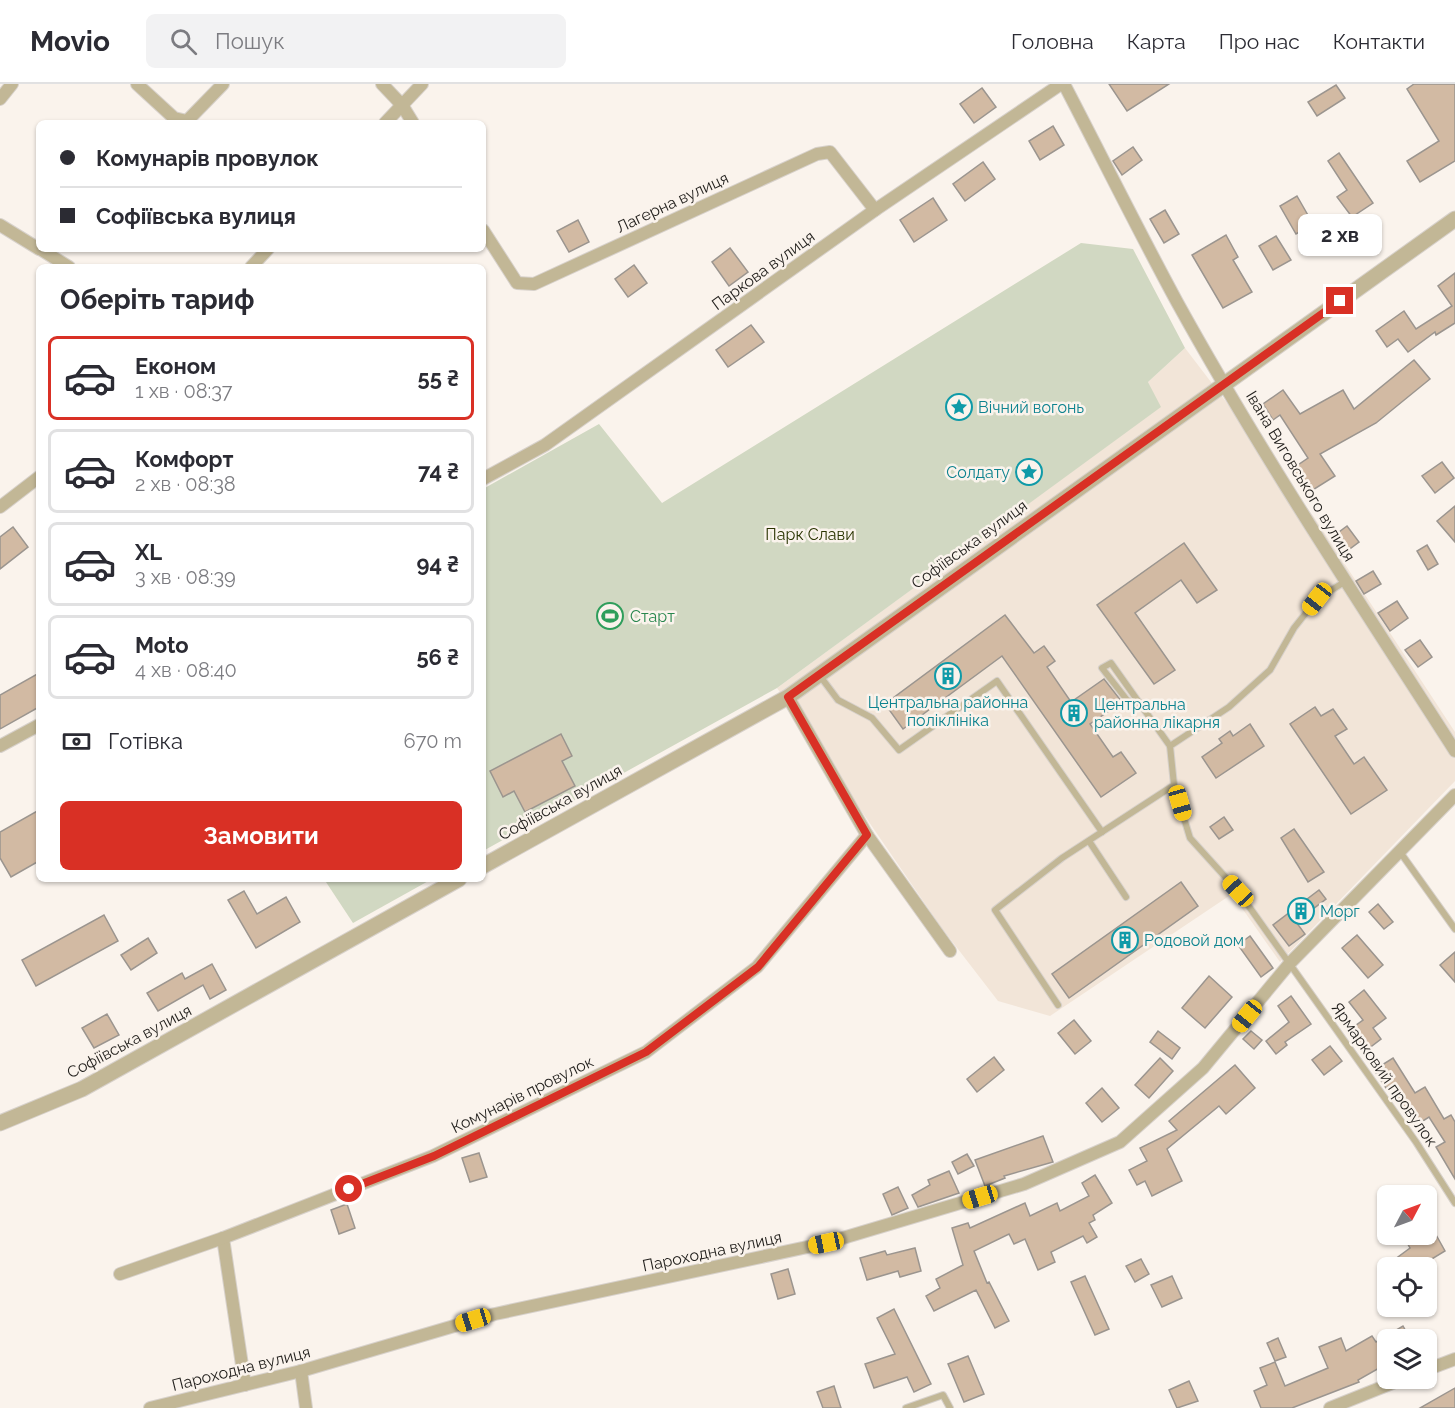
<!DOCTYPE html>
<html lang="uk">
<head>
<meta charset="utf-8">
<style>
	body { margin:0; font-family:Raleway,sans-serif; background:#f2f2f3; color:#2b2b33; height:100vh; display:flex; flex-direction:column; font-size:22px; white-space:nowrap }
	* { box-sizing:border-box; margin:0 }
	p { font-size:20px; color:#7c7c81 }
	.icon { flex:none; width:33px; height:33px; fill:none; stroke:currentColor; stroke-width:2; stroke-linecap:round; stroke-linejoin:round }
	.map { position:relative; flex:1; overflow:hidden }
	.drawer { position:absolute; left:36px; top:180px; width:450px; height:618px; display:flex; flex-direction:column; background:#fff; border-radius:9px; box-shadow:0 2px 4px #0004 }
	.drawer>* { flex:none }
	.top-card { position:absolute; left:36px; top:36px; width:450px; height:132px; border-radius:9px; box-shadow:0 2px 4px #0004; display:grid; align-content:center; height:132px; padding:0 24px; background:#fff }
	.needle { width:39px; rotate:49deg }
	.tools { position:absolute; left:1377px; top:1101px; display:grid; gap:12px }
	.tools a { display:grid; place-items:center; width:60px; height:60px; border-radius:9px; background:#fff; box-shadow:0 2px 4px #0004; font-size:30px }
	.end { position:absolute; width:27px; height:27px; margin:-14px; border:8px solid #d93025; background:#fff; box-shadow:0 0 0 3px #fff }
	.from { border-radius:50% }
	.bubble { position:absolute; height:42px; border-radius:9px; background:#fff; box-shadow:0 2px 4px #0004; font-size:20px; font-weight:700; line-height:42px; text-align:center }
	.car { position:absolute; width:18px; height:36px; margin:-18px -9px; border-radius:8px; box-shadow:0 0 4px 2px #0007; background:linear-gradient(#f5c518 24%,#345 0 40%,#f5c518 0 76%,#345 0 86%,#f5c518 0) }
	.top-card b { display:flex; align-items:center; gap:21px; height:57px; font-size:22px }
	.top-card b+b { border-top:2px solid #e1e1e2 }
	.top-card i { width:15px; height:15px; background:#2b2b33 }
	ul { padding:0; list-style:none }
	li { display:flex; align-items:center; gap:18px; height:84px; margin:0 12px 9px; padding:0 12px; border:3px solid #e1e1e2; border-radius:9px }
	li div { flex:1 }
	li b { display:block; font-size:22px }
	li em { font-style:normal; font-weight:700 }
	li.current { border-color:#d93025 }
	li>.icon { width:54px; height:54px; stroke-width:1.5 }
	h2 { padding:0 24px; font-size:27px; line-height:72px }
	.pay { display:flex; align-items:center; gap:15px; height:66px; padding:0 24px; font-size:22px }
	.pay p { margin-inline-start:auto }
	.primary-button { display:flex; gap:12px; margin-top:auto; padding:12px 24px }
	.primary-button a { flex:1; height:69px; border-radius:9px; background:#d93025; color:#fff; font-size:24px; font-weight:700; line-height:69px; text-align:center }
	header { display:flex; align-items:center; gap:36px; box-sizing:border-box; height:84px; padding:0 30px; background:#fff; border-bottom:2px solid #e1e1e2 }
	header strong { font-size:28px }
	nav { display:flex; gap:33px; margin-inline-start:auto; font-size:21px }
	.search { width:420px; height:54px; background:#f2f2f3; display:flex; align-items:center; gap:15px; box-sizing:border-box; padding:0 21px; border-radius:9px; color:#7c7c81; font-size:22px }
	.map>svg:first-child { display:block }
</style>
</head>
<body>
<header>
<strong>Movio</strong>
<div class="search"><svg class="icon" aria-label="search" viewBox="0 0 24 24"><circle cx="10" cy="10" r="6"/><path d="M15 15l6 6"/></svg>Пошук</div>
<nav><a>Головна</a><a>Карта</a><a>Про нас</a><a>Контакти</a></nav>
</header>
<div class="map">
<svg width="1455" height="1324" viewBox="0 0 1455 1324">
	<rect width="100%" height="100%" fill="#faf3ec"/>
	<!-- built -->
	<path fill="#f2e5d8" d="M 1185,264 L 1314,433 L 1455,648 L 1455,697 L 1280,878 L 1232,810 L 1050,932 L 998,917 L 941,843 L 777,604 L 1160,323 L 1148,298 Z"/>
	<!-- green -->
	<g fill="#d1d8c2">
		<path d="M 1081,159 L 1133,165 L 1185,264 L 1148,298 L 1161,323 L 777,604 L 483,767 L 483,405 L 599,340 L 662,419 Z"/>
		<path d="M 324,795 L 432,795 L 353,839 Z"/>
	</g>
	<!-- building -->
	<g fill="#d2baa3" stroke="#9b958f" stroke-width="1.5">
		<path d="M 1109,0 L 1169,0 L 1127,27 Z"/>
		<path d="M 1414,0 L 1455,0 L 1455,77 L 1420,98 L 1407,77 L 1439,57 L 1407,5 Z"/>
		<path d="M 1336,1 L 1345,14 L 1317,32 L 1308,18 Z"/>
		<path d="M 982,4 L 996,23 L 974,39 L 960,20 Z"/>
		<path d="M 1053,42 L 1064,61 L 1040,76 L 1029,57 Z"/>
		<path d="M 1133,63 L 1142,76 L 1122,91 L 1113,77 Z"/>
		<path d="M 1339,69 L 1373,119 L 1352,133 L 1337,113 L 1347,106 L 1328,77 Z"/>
		<path d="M 983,78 L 995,95 L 965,117 L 953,100 Z"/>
		<path d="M 1297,112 L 1313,140 L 1296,150 L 1280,122 Z"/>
		<path d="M 933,114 L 947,136 L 914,158 L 900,136 Z"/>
		<path d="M 1165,126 L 1179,150 L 1164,159 L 1150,135 Z"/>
		<path d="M 578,136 L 589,158 L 569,168 L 557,147 Z"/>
		<path d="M 1226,151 L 1238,173 L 1233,176 L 1252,208 L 1223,224 L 1192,171 Z"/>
		<path d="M 1276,152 L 1291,176 L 1273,186 L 1259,162 Z"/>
		<path d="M 730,164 L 748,188 L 729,202 L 712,178 Z"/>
		<path d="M 634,181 L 647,199 L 628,213 L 615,195 Z"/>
		<path d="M 1455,189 L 1455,239 L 1436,251 L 1435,248 L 1408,268 L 1398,255 L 1387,263 L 1376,247 L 1404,227 L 1416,245 L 1452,222 L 1438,202 Z"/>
		<path d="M 751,241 L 764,258 L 728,283 L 716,266 Z"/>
		<path d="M 1414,276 L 1430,295 L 1376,339 L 1320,370 L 1335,392 L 1308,409 L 1292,385 L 1308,374 L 1280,331 L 1273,336 L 1263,320 L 1283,306 L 1300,330 L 1343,306 L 1354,325 Z"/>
		<path d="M 1442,378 L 1454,394 L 1435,409 L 1422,392 Z"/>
		<path d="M 1455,422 L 1455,458 L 1437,437 Z"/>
		<path d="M 1347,442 L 1359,458 L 1343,470 L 1331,454 Z"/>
		<path d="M 13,443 L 28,463 L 0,485 L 0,453 Z"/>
		<path d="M 1184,459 L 1217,506 L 1197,519 L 1181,496 L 1135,529 L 1175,586 L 1154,600 L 1097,521 Z"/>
		<path d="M 1427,461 L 1438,480 L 1428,486 L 1417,467 Z"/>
		<path d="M 1373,487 L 1381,500 L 1364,510 L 1356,497 Z"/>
		<path d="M 1397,517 L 1408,534 L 1390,547 L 1378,529 Z"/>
		<path d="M 1005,531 L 1034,569 L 1044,562 L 1055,577 L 1047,583 L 1071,618 L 1104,595 L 1122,618 L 1090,640 L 1113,673 L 1121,668 L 1136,689 L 1101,713 L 1002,572 L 903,645 L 885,620 Z"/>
		<path d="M 1420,556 L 1432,573 L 1418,583 L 1405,566 Z"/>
		<path d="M 39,589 L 39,623 L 0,645 L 0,611 Z"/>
		<path d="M 1315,623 L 1321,632 L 1333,625 L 1347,645 L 1335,652 L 1354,680 L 1364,673 L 1387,706 L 1351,730 L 1290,640 Z"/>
		<path d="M 1250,640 L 1264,662 L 1216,694 L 1202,673 L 1222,659 L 1219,655 L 1230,647 L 1233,652 Z"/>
		<path d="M 561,650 L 572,672 L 562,677 L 575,702 L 525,728 L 514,707 L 503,713 L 490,687 Z"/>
		<path d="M 39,726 L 39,777 L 11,793 L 0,774 L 0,748 Z"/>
		<path d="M 1224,733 L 1233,746 L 1219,755 L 1210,743 Z"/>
		<path d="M 1294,745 L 1324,788 L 1308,798 L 1281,754 Z"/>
		<path d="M 1181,798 L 1198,822 L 1069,914 L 1052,890 Z"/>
		<path d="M 1319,806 L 1326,815 L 1296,838 L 1305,850 L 1289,862 L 1273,841 Z"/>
		<path d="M 244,807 L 257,830 L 286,813 L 300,838 L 256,864 L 228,816 Z"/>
		<path d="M 1378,820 L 1393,838 L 1384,845 L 1369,828 Z"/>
		<path d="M 104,831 L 118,857 L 36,902 L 22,876 Z"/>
		<path d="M 1357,851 L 1383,881 L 1368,894 L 1342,864 Z"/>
		<path d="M 1250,852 L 1273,884 L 1261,893 L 1238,861 Z"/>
		<path d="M 148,854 L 157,869 L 131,886 L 121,871 Z"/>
		<path d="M 1455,868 L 1455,898 L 1440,881 Z"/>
		<path d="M 212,880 L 226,906 L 210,915 L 203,901 L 158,927 L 147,909 L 182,889 L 185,895 Z"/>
		<path d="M 1209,892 L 1232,913 L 1205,944 L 1182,924 Z"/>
		<path d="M 1364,906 L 1386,934 L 1373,944 L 1381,955 L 1364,968 L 1348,947 L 1363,936 L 1349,918 Z"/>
		<path d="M 1291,912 L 1311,940 L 1285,958 L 1287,961 L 1276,970 L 1266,957 L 1289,938 L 1278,922 Z"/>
		<path d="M 107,930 L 119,951 L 94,964 L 82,944 Z"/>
		<path d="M 1074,936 L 1091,957 L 1075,970 L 1058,949 Z"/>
		<path d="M 1158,947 L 1180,964 L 1172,975 L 1150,958 Z"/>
		<path d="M 1251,947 L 1262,956 L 1254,965 L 1243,955 Z"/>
		<path d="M 1330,962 L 1342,977 L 1324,991 L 1312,976 Z"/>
		<path d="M 994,973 L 1004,986 L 977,1008 L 967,995 Z"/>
		<path d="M 1160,974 L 1173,987 L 1149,1014 L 1135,1001 Z"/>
		<path d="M 1393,974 L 1415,1009 L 1425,1003 L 1444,1035 L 1451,1031 L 1455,1038 L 1455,1095 L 1436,1063 L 1445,1058 L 1429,1033 L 1415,1042 L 1390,1002 L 1386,1004 L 1374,986 Z"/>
		<path d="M 1235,981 L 1255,1004 L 1226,1030 L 1219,1022 L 1167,1065 L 1182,1097 L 1152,1112 L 1145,1097 L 1137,1101 L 1129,1086 L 1147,1077 L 1140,1064 L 1177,1046 L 1169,1037 Z"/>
		<path d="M 1102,1004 L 1119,1024 L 1102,1038 L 1086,1019 Z"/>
		<path d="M 1043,1052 L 1053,1078 L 1004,1092 L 1005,1094 L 985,1102 L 975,1076 Z"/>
		<path d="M 479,1069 L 487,1093 L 470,1098 L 462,1074 Z"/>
		<path d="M 967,1070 L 974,1082 L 958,1090 L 952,1078 Z"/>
		<path d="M 949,1087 L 959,1109 L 918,1123 L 912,1111 L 930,1101 L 928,1096 Z"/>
		<path d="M 1095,1091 L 1112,1119 L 1093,1131 L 1095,1136 L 1089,1139 L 1097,1153 L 1087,1159 L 1083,1152 L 1051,1168 L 1055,1178 L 1038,1186 L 1025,1155 L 1014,1160 L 1009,1150 L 974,1167 L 987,1199 L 989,1198 L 1009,1237 L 995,1244 L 976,1206 L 934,1227 L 926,1212 L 940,1204 L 936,1195 L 963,1181 L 952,1144 L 968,1139 L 970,1144 L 1025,1119 L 1030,1132 L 1057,1119 L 1060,1127 L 1089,1112 L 1082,1099 Z"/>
		<path d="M 898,1103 L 908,1124 L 892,1131 L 883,1110 Z"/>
		<path d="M 347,1120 L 355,1144 L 339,1150 L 331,1126 Z"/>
		<path d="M 1435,1149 L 1445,1167 L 1417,1184 L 1383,1184 L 1410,1164 L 1402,1150 L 1428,1150 L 1429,1153 Z"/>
		<path d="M 915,1164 L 921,1187 L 900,1193 L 898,1187 L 867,1196 L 860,1174 L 885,1167 L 887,1171 Z"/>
		<path d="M 1141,1175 L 1149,1190 L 1135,1198 L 1126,1182 Z"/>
		<path d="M 788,1185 L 795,1210 L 778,1215 L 771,1190 Z"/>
		<path d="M 1085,1192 L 1109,1245 L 1095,1251 L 1071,1198 Z"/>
		<path d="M 1172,1192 L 1182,1214 L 1162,1223 L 1151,1201 Z"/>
		<path d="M 894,1225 L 931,1300 L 914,1308 L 907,1293 L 874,1304 L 865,1280 L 895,1270 L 877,1234 Z"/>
		<path d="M 1403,1242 L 1411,1256 L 1388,1256 L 1388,1279 L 1358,1296 L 1359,1298 L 1292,1324 L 1261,1324 L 1254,1307 L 1267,1301 L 1260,1284 L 1275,1278 L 1285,1302 L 1328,1284 L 1319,1263 L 1341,1254 L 1346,1267 L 1372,1252 L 1376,1258 Z"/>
		<path d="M 1278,1254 L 1286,1273 L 1275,1277 L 1267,1259 Z"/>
		<path d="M 968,1272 L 984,1310 L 964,1318 L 948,1280 Z"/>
		<path d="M 1189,1297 L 1198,1317 L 1177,1324 L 1169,1306 Z"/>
		<path d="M 834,1302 L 841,1324 L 823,1324 L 817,1308 Z"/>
		<path d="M 1455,1304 L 1455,1324 L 1420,1324 Z"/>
	</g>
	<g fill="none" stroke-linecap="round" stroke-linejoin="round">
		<defs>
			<g id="service">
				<path d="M 1346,497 L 1317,515 L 1294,544 L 1270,586 L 1229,623 L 1170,662 L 1174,701 L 1190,754 L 1238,807 L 1416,1058 L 1455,1119"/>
				<path d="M 820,592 L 838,616 L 872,634 L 899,666 L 997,597 L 1102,748"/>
				<path d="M 1142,624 L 1127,616 L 1102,584 L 1111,579 L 1170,662"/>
				<path d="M 1089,757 L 1126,813"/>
				<path d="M 1400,768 L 1455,845"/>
				<path d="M 1058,921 L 995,826 L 1062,774 L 1174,701"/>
				<path d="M 906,1324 L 943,1311 L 950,1324"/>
			</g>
			<g id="minor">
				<path d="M 137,0 L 174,34 L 187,37 L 223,0"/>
				<path d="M 382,0 L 402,21 L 413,39"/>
				<path d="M 1064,0 C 1102,73 1138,146 1177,218 C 1262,372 1360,519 1455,667"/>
				<path d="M 0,15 L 12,0"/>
				<path d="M 385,39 L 422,0"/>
				<path d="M 0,141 L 39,165"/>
				<path d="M 483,146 L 517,199 L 534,200 L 817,70 L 830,68 L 875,126"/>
				<path d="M 40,165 L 69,183"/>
				<path d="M 251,183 L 268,165"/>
				<path d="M 483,395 L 545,361 L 875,126 L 1061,0"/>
				<path d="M 0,423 L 39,393"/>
				<path d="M 788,613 L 867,751 L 950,867"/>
				<path d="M 0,662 L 39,641"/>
				<path d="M 223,1154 L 245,1301"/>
				<path d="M 120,1190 L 223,1154 L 433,1072 L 646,968 L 757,883 L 867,751"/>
				<path d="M 1426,1286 L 1455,1275"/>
				<path d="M 301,1287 L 306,1324"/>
				<path d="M 150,1324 L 301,1287 L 495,1230 L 826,1159 L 1024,1100 L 1120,1058 L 1203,984 L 1290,879 L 1455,711"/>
				<path d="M 1330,1324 L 1405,1294"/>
			</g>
			<g id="tertiary">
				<path d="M 483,782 L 788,613 L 1455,135"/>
				<path d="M 0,1039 L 82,1005 L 459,795"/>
			</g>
		</defs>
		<!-- service casing -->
		<use href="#service" stroke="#d7d1cb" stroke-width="8"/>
		<!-- minor casing -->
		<use href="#minor" stroke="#d7d1cb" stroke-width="14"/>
		<!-- tertiary casing -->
		<use href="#tertiary" stroke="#d7d1cb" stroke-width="17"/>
		<!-- service -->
		<use href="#service" stroke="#c2b796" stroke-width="6"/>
		<!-- minor -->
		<use href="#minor" stroke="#c2b796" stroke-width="12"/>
		<!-- tertiary -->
		<use href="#tertiary" stroke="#c2b796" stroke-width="15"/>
	</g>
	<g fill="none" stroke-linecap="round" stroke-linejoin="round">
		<!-- route -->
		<path stroke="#d93025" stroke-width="8" d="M 349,1105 L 434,1072 L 646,968 L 758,883 L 867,751 L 788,613 L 1340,217"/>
	</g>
	<!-- icons -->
	<defs>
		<symbol id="sight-ring" viewBox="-11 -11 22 22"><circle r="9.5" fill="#faf3ec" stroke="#0f9aa8" stroke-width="1.5"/><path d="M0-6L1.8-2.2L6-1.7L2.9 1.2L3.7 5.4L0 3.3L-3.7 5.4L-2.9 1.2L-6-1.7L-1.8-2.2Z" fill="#0f9aa8"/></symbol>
		<symbol id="stadium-ring" viewBox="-11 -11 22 22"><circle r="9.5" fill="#faf3ec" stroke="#2e9e5b" stroke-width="1.5"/><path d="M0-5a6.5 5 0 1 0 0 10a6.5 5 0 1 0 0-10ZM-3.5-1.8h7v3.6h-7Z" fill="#2e9e5b"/></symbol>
		<symbol id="building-ring" viewBox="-11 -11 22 22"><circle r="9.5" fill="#faf3ec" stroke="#0f9aa8" stroke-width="1.5"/><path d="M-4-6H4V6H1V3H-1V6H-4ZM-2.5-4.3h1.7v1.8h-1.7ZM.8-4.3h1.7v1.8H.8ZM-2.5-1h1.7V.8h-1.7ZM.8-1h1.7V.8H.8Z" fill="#0f9aa8"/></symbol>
	</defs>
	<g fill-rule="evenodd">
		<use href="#sight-ring" x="944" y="308" width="30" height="30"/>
		<use href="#sight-ring" x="1014" y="373" width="30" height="30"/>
		<use href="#stadium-ring" x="595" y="517" width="30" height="30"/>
		<use href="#building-ring" x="933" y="577" width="30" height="30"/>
		<use href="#building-ring" x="1059" y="614" width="30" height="30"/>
		<use href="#building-ring" x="1286" y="812" width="30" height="30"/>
		<use href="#building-ring" x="1110" y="841" width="30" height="30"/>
	</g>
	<g text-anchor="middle" stroke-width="5" stroke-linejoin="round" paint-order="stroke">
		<!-- street labels -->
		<g font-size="16" fill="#201e1b" stroke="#faf3ec">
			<text transform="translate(672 118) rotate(-25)" y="6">Лагерна вулиця</text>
			<text transform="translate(763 186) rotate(-36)" y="6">Паркова вулиця</text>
			<text transform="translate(1301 392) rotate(59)" y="6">Івана Виговського вулиця</text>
			<text transform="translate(969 460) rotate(-36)" y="6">Софіївська вулиця</text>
			<text transform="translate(560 718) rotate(-29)" y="6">Софіївська вулиця</text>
			<text transform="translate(129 957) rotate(-28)" y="6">Софіївська вулиця</text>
			<text transform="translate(1385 990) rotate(55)" y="6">Ярмарковий провулок</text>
			<text transform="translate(522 1010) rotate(-26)" y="6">Комунарів провулок</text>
			<text transform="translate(712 1167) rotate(-12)" y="6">Пароходна вулиця</text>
			<text transform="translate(241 1284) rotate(-14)" y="6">Пароходна вулиця</text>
		</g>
		<!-- culture labels -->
		<g font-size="16" fill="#0d838f" stroke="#faf3ec" text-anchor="start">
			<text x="978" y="329">Вічний вогонь</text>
			<text x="1010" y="394" text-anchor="end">Солдату</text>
			<text x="948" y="624" text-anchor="middle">Центральна районна<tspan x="948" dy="18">поліклініка</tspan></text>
			<text x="1094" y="626">Центральна<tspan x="1094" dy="18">районна лікарня</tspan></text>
			<text x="1320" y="833">Морг</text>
			<text x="1144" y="862">Родовой дом</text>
		</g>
		<!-- park labels -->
		<g font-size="16" fill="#2a3401" stroke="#faf3ec">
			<text x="810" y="456">Парк Слави</text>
		</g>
		<!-- leisure labels -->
		<g font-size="16" fill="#27864d" stroke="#faf3ec" text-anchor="start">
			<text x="630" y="538">Старт</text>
		</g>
	</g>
</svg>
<div class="tools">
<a><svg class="needle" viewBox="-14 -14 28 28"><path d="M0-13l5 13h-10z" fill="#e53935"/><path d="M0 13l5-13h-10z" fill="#7c7c81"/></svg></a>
<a><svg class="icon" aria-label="locate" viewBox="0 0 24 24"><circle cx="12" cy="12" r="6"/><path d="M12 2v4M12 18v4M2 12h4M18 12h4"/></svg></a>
<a><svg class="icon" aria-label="layers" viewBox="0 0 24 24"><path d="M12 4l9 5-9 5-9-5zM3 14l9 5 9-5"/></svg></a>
</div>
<i class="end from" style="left:349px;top:1105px"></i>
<i class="end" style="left:1340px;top:217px"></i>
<div class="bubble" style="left:1298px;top:130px;width:84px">2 хв</div>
<i class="car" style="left:1317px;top:515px;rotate:218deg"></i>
<i class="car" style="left:1180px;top:719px;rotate:164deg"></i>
<i class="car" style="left:1238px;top:807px;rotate:317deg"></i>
<i class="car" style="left:1247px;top:932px;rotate:219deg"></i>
<i class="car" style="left:980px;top:1113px;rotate:253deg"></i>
<i class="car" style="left:826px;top:1159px;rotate:258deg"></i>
<i class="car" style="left:473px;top:1236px;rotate:253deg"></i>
<div class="top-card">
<b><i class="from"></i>Комунарів провулок</b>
<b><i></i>Софіївська вулиця</b>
</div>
<section class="drawer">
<h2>Оберіть тариф</h2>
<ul>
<li class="current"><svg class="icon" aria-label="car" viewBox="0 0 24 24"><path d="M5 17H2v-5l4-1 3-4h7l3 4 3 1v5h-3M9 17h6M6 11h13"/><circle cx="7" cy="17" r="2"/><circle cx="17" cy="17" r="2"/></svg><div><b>Економ</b><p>1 хв · 08:37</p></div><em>55 ₴</em></li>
<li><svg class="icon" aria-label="car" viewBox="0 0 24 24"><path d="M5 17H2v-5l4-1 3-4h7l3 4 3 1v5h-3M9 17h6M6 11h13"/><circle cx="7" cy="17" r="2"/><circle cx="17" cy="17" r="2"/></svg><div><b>Комфорт</b><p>2 хв · 08:38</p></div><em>74 ₴</em></li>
<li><svg class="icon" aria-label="car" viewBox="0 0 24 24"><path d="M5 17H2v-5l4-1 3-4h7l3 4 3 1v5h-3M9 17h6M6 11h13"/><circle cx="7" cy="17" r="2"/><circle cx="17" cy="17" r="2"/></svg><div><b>XL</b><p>3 хв · 08:39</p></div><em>94 ₴</em></li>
<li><svg class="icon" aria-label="car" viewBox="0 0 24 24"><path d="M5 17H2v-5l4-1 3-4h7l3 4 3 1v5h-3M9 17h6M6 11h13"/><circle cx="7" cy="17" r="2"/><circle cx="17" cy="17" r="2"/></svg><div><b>Moto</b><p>4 хв · 08:40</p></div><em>56 ₴</em></li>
</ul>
<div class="pay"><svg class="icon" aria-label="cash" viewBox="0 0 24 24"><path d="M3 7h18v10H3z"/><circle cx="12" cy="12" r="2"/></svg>Готівка<p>670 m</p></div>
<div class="primary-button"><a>Замовити</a></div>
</section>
</div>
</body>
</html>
